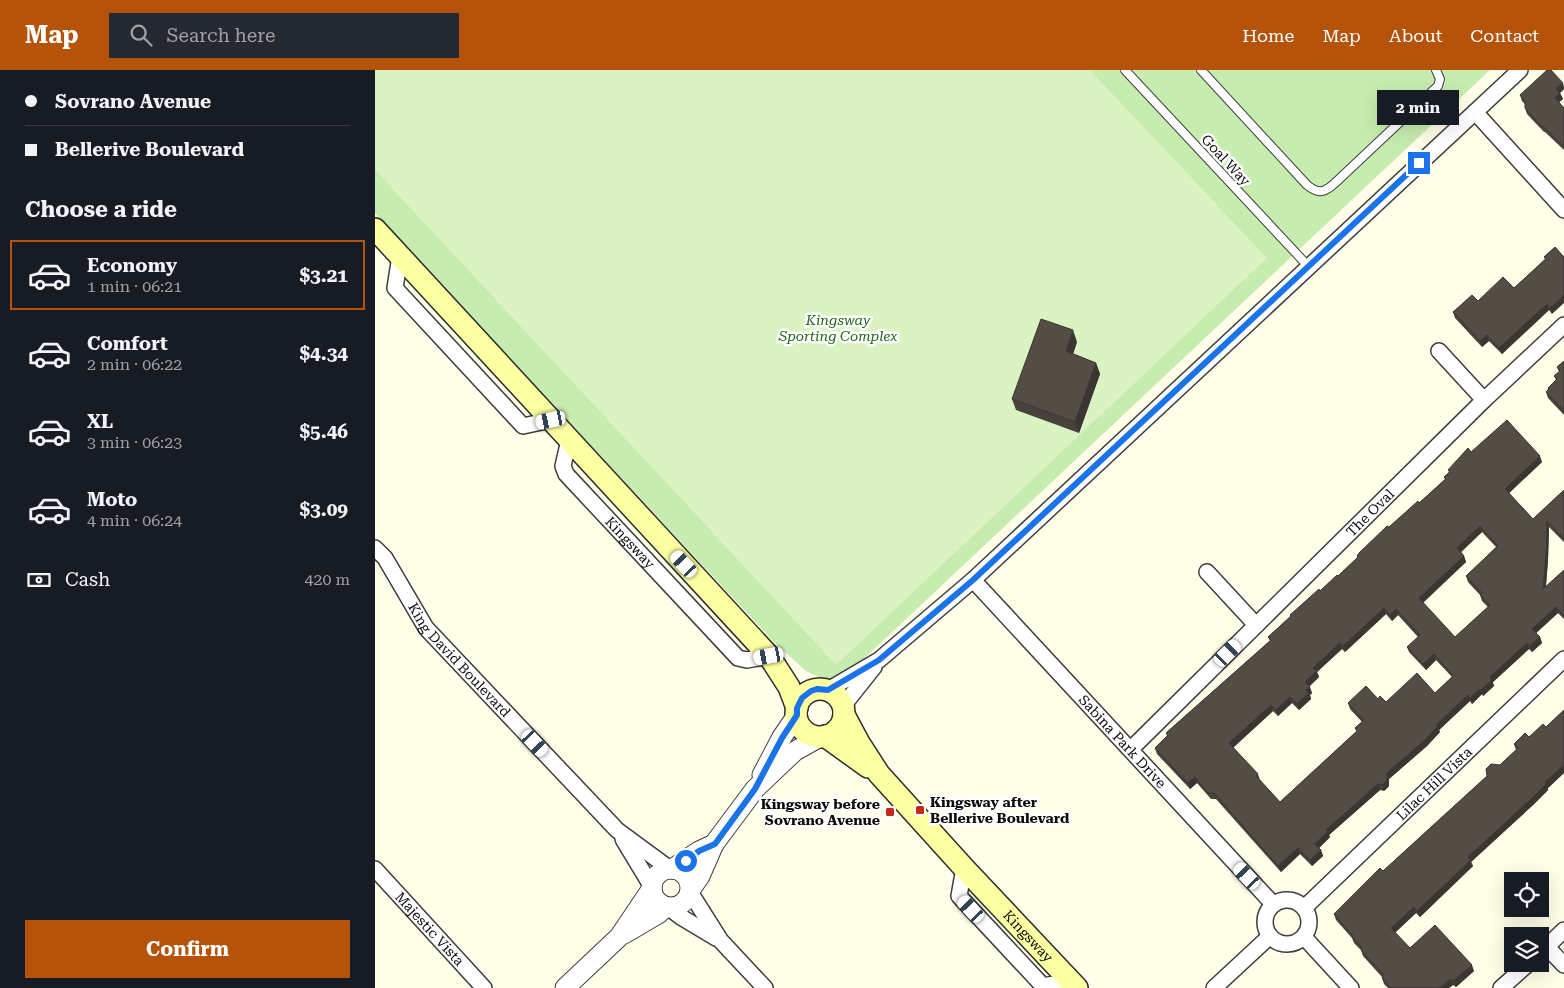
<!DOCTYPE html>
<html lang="en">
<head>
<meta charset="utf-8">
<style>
	body { margin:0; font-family:"Roboto Serif",serif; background:#242831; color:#f1f3f6; height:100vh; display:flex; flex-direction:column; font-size:19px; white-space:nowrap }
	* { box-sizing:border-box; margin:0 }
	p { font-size:16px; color:#9ea1a6 }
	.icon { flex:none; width:28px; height:28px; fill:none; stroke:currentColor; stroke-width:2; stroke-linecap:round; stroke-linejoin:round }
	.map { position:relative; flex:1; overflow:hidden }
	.side { display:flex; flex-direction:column; background:#171b24; width:375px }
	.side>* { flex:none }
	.hud { display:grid; align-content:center; height:110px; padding:0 25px; background:#171b24 }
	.buttons { position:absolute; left:1129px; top:802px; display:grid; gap:10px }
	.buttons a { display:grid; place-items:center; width:45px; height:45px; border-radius:0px; background:#171b24; box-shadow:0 5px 20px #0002; font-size:25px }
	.end { position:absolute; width:22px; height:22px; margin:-11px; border:6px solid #1a73e8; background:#fff; box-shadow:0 0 0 2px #fff }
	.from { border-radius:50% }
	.bubble { position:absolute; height:35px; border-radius:0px; background:#171b24; box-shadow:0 5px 20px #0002; font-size:16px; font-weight:700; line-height:35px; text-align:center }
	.car { position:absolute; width:15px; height:30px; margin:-15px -8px; border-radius:6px; box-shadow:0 0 4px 1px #0007; background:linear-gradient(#fff 24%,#345 0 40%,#fff 0 76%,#345 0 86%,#fff 0) }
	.hud b { display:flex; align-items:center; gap:18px; height:48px; font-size:19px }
	.hud b+b { border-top:1px solid #363941 }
	.hud i { width:12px; height:12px; background:#f1f3f6 }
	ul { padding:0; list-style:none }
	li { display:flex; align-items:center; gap:15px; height:70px; margin:0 10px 8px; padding:0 15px; border:2px solid transparent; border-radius:0px }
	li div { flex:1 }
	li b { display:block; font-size:19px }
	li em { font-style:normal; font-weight:700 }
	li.selected { border-color:#b45309 }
	li>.icon { width:45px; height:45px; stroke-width:1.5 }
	h2 { padding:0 25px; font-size:22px; line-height:60px }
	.pay { display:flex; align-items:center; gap:12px; height:55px; padding:0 25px; font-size:19px }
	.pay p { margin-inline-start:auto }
	.button { display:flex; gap:10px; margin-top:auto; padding:10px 25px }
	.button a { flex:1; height:58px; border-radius:0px; background:#b45309; color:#fff; font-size:20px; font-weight:700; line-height:58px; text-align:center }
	header { display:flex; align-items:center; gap:30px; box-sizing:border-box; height:70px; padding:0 25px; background:#b45309; color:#fff }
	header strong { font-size:24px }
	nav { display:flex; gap:28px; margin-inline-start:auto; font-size:18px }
	.search { width:350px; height:45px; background:#242831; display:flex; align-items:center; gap:12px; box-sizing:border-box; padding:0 18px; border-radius:0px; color:#9ea1a6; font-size:19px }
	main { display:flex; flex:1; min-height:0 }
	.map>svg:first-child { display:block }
</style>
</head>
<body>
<header>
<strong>Map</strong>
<div class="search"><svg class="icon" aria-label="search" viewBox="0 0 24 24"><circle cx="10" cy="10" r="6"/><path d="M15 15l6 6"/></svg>Search here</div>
<nav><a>Home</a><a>Map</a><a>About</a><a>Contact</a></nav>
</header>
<main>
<section class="side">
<div class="hud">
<b><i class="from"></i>Sovrano Avenue</b>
<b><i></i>Bellerive Boulevard</b>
</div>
<h2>Choose a ride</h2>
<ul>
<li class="selected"><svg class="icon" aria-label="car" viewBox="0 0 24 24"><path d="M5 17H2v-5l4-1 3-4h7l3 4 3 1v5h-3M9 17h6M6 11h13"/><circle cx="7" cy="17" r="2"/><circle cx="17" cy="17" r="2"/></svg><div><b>Economy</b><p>1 min · 06:21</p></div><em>$3.21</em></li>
<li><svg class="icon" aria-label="car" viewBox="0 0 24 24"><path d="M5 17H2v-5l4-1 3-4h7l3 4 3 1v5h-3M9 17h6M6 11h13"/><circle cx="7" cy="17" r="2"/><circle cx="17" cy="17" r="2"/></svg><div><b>Comfort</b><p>2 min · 06:22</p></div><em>$4.34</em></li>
<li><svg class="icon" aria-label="car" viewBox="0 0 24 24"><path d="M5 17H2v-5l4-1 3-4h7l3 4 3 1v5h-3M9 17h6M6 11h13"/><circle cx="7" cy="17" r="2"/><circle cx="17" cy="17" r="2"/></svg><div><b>XL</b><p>3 min · 06:23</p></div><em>$5.46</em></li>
<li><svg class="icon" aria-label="car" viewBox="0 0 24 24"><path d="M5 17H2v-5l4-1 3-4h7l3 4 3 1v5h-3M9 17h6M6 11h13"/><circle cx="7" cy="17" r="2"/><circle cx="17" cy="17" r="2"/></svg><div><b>Moto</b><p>4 min · 06:24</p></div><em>$3.09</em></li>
</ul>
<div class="pay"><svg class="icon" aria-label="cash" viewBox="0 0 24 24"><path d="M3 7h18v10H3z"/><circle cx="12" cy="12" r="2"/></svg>Cash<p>420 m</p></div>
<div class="button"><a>Confirm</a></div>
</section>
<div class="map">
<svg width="1189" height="918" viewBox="0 0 1189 918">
	<rect width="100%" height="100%" fill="#fffee8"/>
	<!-- green -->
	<path fill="#c7ecaf" d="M 0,0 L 1115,0 L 461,615 L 431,601 L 398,571 L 0,143 Z"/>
	<!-- pitch -->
	<path fill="#dbf2c2" d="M 0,0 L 715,0 L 892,188 L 461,595 L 0,100 Z"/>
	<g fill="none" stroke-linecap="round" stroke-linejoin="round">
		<defs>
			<g id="service">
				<path d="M 750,0 L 933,196"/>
				<path d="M 826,0 L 932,115 C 944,125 950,122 960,113 L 1063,16 L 1065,9 L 1061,0"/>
			</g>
			<g id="minor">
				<path d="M 1100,42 L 1189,140"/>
				<path d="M 25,186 L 20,218 L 148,356 L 176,350"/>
				<path d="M 1064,281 L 1109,330"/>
				<path id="s1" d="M 194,370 L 188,396 L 191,404 L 363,588 L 372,590 L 394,586"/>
				<path id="s2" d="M 0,478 L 10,488 L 51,558 L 242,760 L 295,799"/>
				<path d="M 832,502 L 881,555"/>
				<path id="s3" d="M 598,510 L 898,834"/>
				<path d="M 453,620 L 504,590 L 598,510 L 1145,0"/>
				<path d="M 468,636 L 499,597"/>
				<path id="s4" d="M 756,679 L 1109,330 L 1189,255"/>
				<path d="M 248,769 L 277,817"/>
				<path d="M 589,798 L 584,826 L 668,916 L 696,911"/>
				<path id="s5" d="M 0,799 L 109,918"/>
				<path d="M 315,822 L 346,871 L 390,918"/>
				<circle cx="912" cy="852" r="22"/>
				<path d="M 293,837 L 306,847 L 341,868"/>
				<path id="s6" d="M 929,838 L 1189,589"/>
				<path d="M 929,867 L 976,918"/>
				<path d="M 1172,877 L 1189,895"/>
				<path d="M 1165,883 L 1189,860"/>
				<path d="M 839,918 L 895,866"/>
				<path d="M 1126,918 L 1153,894"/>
			</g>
			<g id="tertiary">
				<path d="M 387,705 L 407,667 L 422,645"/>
				<circle cx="296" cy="818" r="19"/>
				<path d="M 297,799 L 324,781 L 339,774"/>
				<path d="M 316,819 L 325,806 L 339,774 L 380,719 L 420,681 L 445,667"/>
				<path d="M 249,864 L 283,844 L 291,837"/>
				<path d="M 190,918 L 244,867 L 277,818"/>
			</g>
			<g id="secondary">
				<path d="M 0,159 L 394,586 L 414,617 L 422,638"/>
				<circle cx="445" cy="643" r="24"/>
				<path id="s7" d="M 469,645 L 484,673 L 504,704 L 589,798 L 702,918"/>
				<path d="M 450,666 L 493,697"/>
			</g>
		</defs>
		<!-- service casing -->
		<use href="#service" stroke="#3e3e3e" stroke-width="10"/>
		<!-- minor casing -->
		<use href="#minor" stroke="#3e3e3e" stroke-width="18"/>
		<!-- tertiary casing -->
		<use href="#tertiary" stroke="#3e3e3e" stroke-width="21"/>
		<!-- secondary casing -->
		<use href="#secondary" stroke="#2d2d2d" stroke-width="24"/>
		<!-- service -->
		<use href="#service" stroke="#fff" stroke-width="8"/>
		<!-- minor -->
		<use href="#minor" stroke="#fff" stroke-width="15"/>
		<!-- tertiary -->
		<use href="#tertiary" stroke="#fff" stroke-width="19"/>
		<!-- secondary -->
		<use href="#secondary" stroke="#fdffa3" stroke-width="21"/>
	</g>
	<!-- wall -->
	<g fill="#48423c" fill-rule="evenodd">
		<path d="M 1188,13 L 1189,19 L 1185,23 L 1188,29 L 1184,32 L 1189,38 L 1189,80 L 1170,62 L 1169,62 L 1152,44 L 1150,38 L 1150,34 L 1147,31 L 1145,25 Z"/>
		<path d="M 1180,177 L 1177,244 L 1174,240 L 1127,284 L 1114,271 L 1107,277 L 1080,248 L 1078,242 L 1103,231 L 1139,218 L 1170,189 L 1169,187 Z"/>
		<path d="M 702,272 L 698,284 L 721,293 L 725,304 L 704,363 L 641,340 L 637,329 Z"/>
		<path d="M 1189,291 L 1189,345 L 1173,328 L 1171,322 L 1173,319 L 1173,318 L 1181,310 L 1179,306 L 1184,302 L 1182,297 Z"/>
		<path d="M 1096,382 L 1167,392 L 1134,423 L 1158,449 L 1189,420 L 1189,472 L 1174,457 L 1173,490 L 1171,517 L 1189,500 L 1189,549 L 1183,543 L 1161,563 L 1165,567 L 1167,573 L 1157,582 L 1154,579 L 1118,612 L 1118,613 L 1119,616 L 1108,626 L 1107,624 L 1097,634 L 1095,631 L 1064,660 L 1065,662 L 1052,676 L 1014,709 L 1014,716 L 1009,721 L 1005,720 L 954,765 L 955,767 L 944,778 L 946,780 L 948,786 L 937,796 L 925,784 L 906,802 L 841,729 L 836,729 L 822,713 L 815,719 L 782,684 L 780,678 L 792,666 L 791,663 L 895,571 L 893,567 L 915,547 L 915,545 L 963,506 L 982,488 L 982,486 L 1014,457 L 1044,433 L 1070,409 L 1069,407 L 1074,402 L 1073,400 ZM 1107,462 L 1121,477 L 1091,506 L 1093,512 L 1105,525 L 1107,531 L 1113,537 L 1080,567 L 1048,533 L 1091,492 L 1089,486 L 1086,482 ZM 1011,544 L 1017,551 L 1023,545 L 1043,567 L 1032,577 L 1034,582 L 1051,600 L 1061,590 L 1077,607 L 1060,623 L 1011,632 L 1003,629 L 973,633 L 975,639 L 987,652 L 980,658 L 982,661 L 905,732 L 885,710 L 883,704 L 858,678 L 898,641 L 903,646 L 917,633 L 924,640 L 936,629 L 935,625 L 937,623 L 934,617 L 944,607 L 942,602 L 967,579 L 970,582 Z"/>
		<path d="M 1189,640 L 1189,703 L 1173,718 L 1173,720 L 1158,735 L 1096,792 L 1098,796 L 1045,847 L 1041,843 L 1020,863 L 1035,878 L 1099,901 L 1081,917 L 1078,915 L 1074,918 L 1013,918 L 1009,914 L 1007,908 L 1007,907 L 988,886 L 986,880 L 979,873 L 977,868 L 961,850 L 959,844 L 1008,801 L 1141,680 L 1139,674 L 1154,667 L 1171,657 Z"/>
	</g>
	<!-- shaded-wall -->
	<g fill="#3b3631">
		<path d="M 1188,13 L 1189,19 L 1183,25 L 1181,19 Z"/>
		<path d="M 1185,23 L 1188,29 L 1182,34 L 1180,28 Z"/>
		<path d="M 1189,225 L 1189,233 L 1177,244 L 1175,238 Z"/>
		<path d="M 1172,234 L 1174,240 L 1127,284 L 1124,278 Z"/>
		<path d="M 698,260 L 702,272 L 695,293 L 691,281 Z"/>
		<path d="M 1112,265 L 1114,271 L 1107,277 L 1105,271 Z"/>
		<path d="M 721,293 L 725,304 L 704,363 L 700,352 Z"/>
		<path d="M 1165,386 L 1167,392 L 1132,425 L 1130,419 Z"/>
		<path d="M 1172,451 L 1174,457 L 1173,490 L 1170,525 L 1168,519 Z"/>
		<path d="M 1105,456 L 1107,462 L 1084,484 L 1082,478 Z"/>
		<path d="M 1089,486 L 1091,492 L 1046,534 L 1044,528 Z"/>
		<path d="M 1181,537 L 1183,543 L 1159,565 L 1157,559 Z"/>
		<path d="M 1009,538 L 1011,544 L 970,582 L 968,576 Z"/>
		<path d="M 1021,539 L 1023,545 L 1017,551 L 1015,545 Z"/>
		<path d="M 1165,567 L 1167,573 L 1157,582 L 1155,576 Z"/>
		<path d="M 965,573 L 967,579 L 942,602 L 944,607 L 932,618 L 930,612 L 938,598 Z"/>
		<path d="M 1152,573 L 1154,579 L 1118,612 L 1118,613 L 1119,616 L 1108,626 L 1106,620 L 1116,606 Z"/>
		<path d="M 1059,584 L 1061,590 L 1051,600 L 1048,594 Z"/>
		<path d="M 935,617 L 937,623 L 935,625 L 936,629 L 924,640 L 922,634 L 931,620 Z"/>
		<path d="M 1105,619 L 1107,624 L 1097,634 L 1095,628 Z"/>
		<path d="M 1093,625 L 1095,631 L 1064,660 L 1065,662 L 1052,676 L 1014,709 L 1014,716 L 1009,721 L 1007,715 L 1012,703 Z"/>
		<path d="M 915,627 L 917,633 L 903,646 L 901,640 Z"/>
		<path d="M 896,635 L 898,641 L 856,679 L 854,673 Z"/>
		<path d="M 1189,695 L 1189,703 L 1173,718 L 1173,720 L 1158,735 L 1096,792 L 1098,796 L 1045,847 L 1042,841 L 1093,787 L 1170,712 Z"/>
		<path d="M 820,707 L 822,713 L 815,719 L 813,713 Z"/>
		<path d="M 1003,714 L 1005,720 L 954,765 L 955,767 L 942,780 L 940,774 L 951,760 Z"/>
		<path d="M 923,778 L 925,784 L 906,802 L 903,796 Z"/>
		<path d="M 946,780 L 948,786 L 937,796 L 935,790 Z"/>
		<path d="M 1039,837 L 1041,843 L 1018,864 L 1016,858 Z"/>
		<path d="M 1097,895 L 1099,901 L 1081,917 L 1078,911 Z"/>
		<path d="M 1076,909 L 1078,915 L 1074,918 L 1064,918 Z"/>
	</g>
	<!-- building -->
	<g fill="#544d46" stroke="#3b3631" fill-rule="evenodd">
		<path d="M 1172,0 L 1176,0 L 1188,13 L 1181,19 L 1185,23 L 1180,28 L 1189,38 L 1189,77 L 1168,56 L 1167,57 L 1150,38 L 1150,31 L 1145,25 Z"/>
		<path d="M 1180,177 L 1189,187 L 1189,225 L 1175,238 L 1172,234 L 1124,278 L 1112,265 L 1105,271 L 1078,242 L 1097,225 L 1103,231 L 1128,207 L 1139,218 L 1171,189 L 1169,187 Z"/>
		<path d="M 666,249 L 698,260 L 691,281 L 721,293 L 700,352 L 637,329 Z"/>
		<path d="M 1189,291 L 1189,341 L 1171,322 L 1174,319 L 1173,318 L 1182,309 L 1179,306 L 1185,301 L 1182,297 Z"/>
		<path d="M 1132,350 L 1165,386 L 1130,419 L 1158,449 L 1189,420 L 1189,469 L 1172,451 L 1171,484 L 1168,519 L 1189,500 L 1189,546 L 1181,537 L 1157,559 L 1165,567 L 1155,576 L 1152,573 L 1116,606 L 1115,608 L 1117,610 L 1106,620 L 1105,619 L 1095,628 L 1093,625 L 1061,655 L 1063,656 L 1050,670 L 1012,703 L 1012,710 L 1007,715 L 1003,714 L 951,760 L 953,761 L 940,774 L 946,780 L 935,790 L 923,778 L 903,796 L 839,723 L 833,723 L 820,707 L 813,713 L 780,678 L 793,665 L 791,663 L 896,570 L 893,567 L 916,546 L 915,545 L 944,519 L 945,521 L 962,505 L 963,506 L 983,487 L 982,486 L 984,483 L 1012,456 L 1014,457 L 1043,431 L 1044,433 L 1071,409 L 1069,407 L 1075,402 L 1073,400 L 1093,378 L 1096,382 ZM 1105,456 L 1123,476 L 1091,506 L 1107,523 L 1105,525 L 1115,535 L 1080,567 L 1044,528 L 1089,486 L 1082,478 ZM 1009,538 L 1015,545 L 1021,539 L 1045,565 L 1032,577 L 1048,594 L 1059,584 L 1078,606 L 1060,623 L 1042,603 L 1011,632 L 1005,626 L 1003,629 L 991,616 L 973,633 L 989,650 L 980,658 L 982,661 L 905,732 L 881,706 L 883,704 L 854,673 L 896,635 L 901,640 L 915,627 L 922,634 L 934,623 L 931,620 L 935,617 L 930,612 L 942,601 L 938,598 L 965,573 L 968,576 Z"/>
		<path d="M 1189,640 L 1189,695 L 1170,712 L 1171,714 L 1156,729 L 1093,787 L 1096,790 L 1042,841 L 1039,837 L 1016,858 L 1035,878 L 1060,855 L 1097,895 L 1078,911 L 1076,909 L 1064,918 L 1016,918 L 1007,908 L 1009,905 L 986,880 L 987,878 L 977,867 L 978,866 L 959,844 L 1005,798 L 1008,801 L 1112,706 L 1111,699 L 1116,694 L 1125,695 L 1143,678 L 1139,674 L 1150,663 L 1154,667 L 1168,654 L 1171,657 Z"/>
	</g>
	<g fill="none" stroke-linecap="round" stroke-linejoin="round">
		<!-- route -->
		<path stroke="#1a73e8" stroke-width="6" d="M 311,791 L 324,781 L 340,774 L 380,719 L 407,668 L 422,645 L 422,638 L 427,628 L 436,621 L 442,619 L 453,620 L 504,590 L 598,510 L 1044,93"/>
	</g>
	<!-- markers -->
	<g fill="#c42819" stroke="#fff" stroke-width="2">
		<rect x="540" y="735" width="10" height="10" rx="2.5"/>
		<rect x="510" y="737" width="10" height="10" rx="2.5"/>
	</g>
	<g text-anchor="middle" stroke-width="5" stroke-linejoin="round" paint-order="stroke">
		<!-- street labels -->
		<g font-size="14" fill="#0b0b0b" stroke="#fff">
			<text transform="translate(851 90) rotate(47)" y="5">Goal Way</text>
			<text dy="5" stroke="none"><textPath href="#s4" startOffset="336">The Oval</textPath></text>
			<text dy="5" stroke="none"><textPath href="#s1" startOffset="129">Kingsway</textPath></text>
			<text dy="5" stroke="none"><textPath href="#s2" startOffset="141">King David Boulevard</textPath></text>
			<text dy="5" stroke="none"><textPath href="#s3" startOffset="220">Sabina Park Drive</textPath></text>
			<text dy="5" stroke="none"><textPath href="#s6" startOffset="180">Lilac Hill Vista</textPath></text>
			<text dy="5" stroke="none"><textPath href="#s5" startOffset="81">Majestic Vista</textPath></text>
			<text dy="5" stroke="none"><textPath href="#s7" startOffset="289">Kingsway</textPath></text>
		</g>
		<!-- park labels -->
		<g font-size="14" font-style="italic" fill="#1d6617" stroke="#fff">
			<text x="463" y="255">Kingsway<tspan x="463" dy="16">Sporting Complex</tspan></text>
		</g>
		<!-- poi labels -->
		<g font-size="14" font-weight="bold" fill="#0b0b0b" stroke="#fff" text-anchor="start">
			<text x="555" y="737">Kingsway after<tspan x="555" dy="16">Bellerive Boulevard</tspan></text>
			<text x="505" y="739" text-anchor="end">Kingsway before<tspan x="505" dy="16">Sovrano Avenue</tspan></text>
		</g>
	</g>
</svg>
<div class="buttons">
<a><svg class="icon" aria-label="locate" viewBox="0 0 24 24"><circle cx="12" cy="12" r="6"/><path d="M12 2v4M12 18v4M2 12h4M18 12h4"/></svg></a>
<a><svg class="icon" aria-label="layers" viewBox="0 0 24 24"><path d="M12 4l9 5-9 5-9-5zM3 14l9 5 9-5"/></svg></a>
</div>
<i class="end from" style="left:311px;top:791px"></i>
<i class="end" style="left:1044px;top:93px"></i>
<div class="bubble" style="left:1002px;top:20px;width:82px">2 min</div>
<i class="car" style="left:176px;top:350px;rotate:258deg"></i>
<i class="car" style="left:309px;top:494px;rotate:317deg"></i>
<i class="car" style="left:853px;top:583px;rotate:45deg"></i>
<i class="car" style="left:394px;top:586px;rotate:260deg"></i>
<i class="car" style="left:160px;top:673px;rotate:137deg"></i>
<i class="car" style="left:872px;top:806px;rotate:317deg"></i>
<i class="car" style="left:596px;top:839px;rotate:317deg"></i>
</div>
</main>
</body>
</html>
